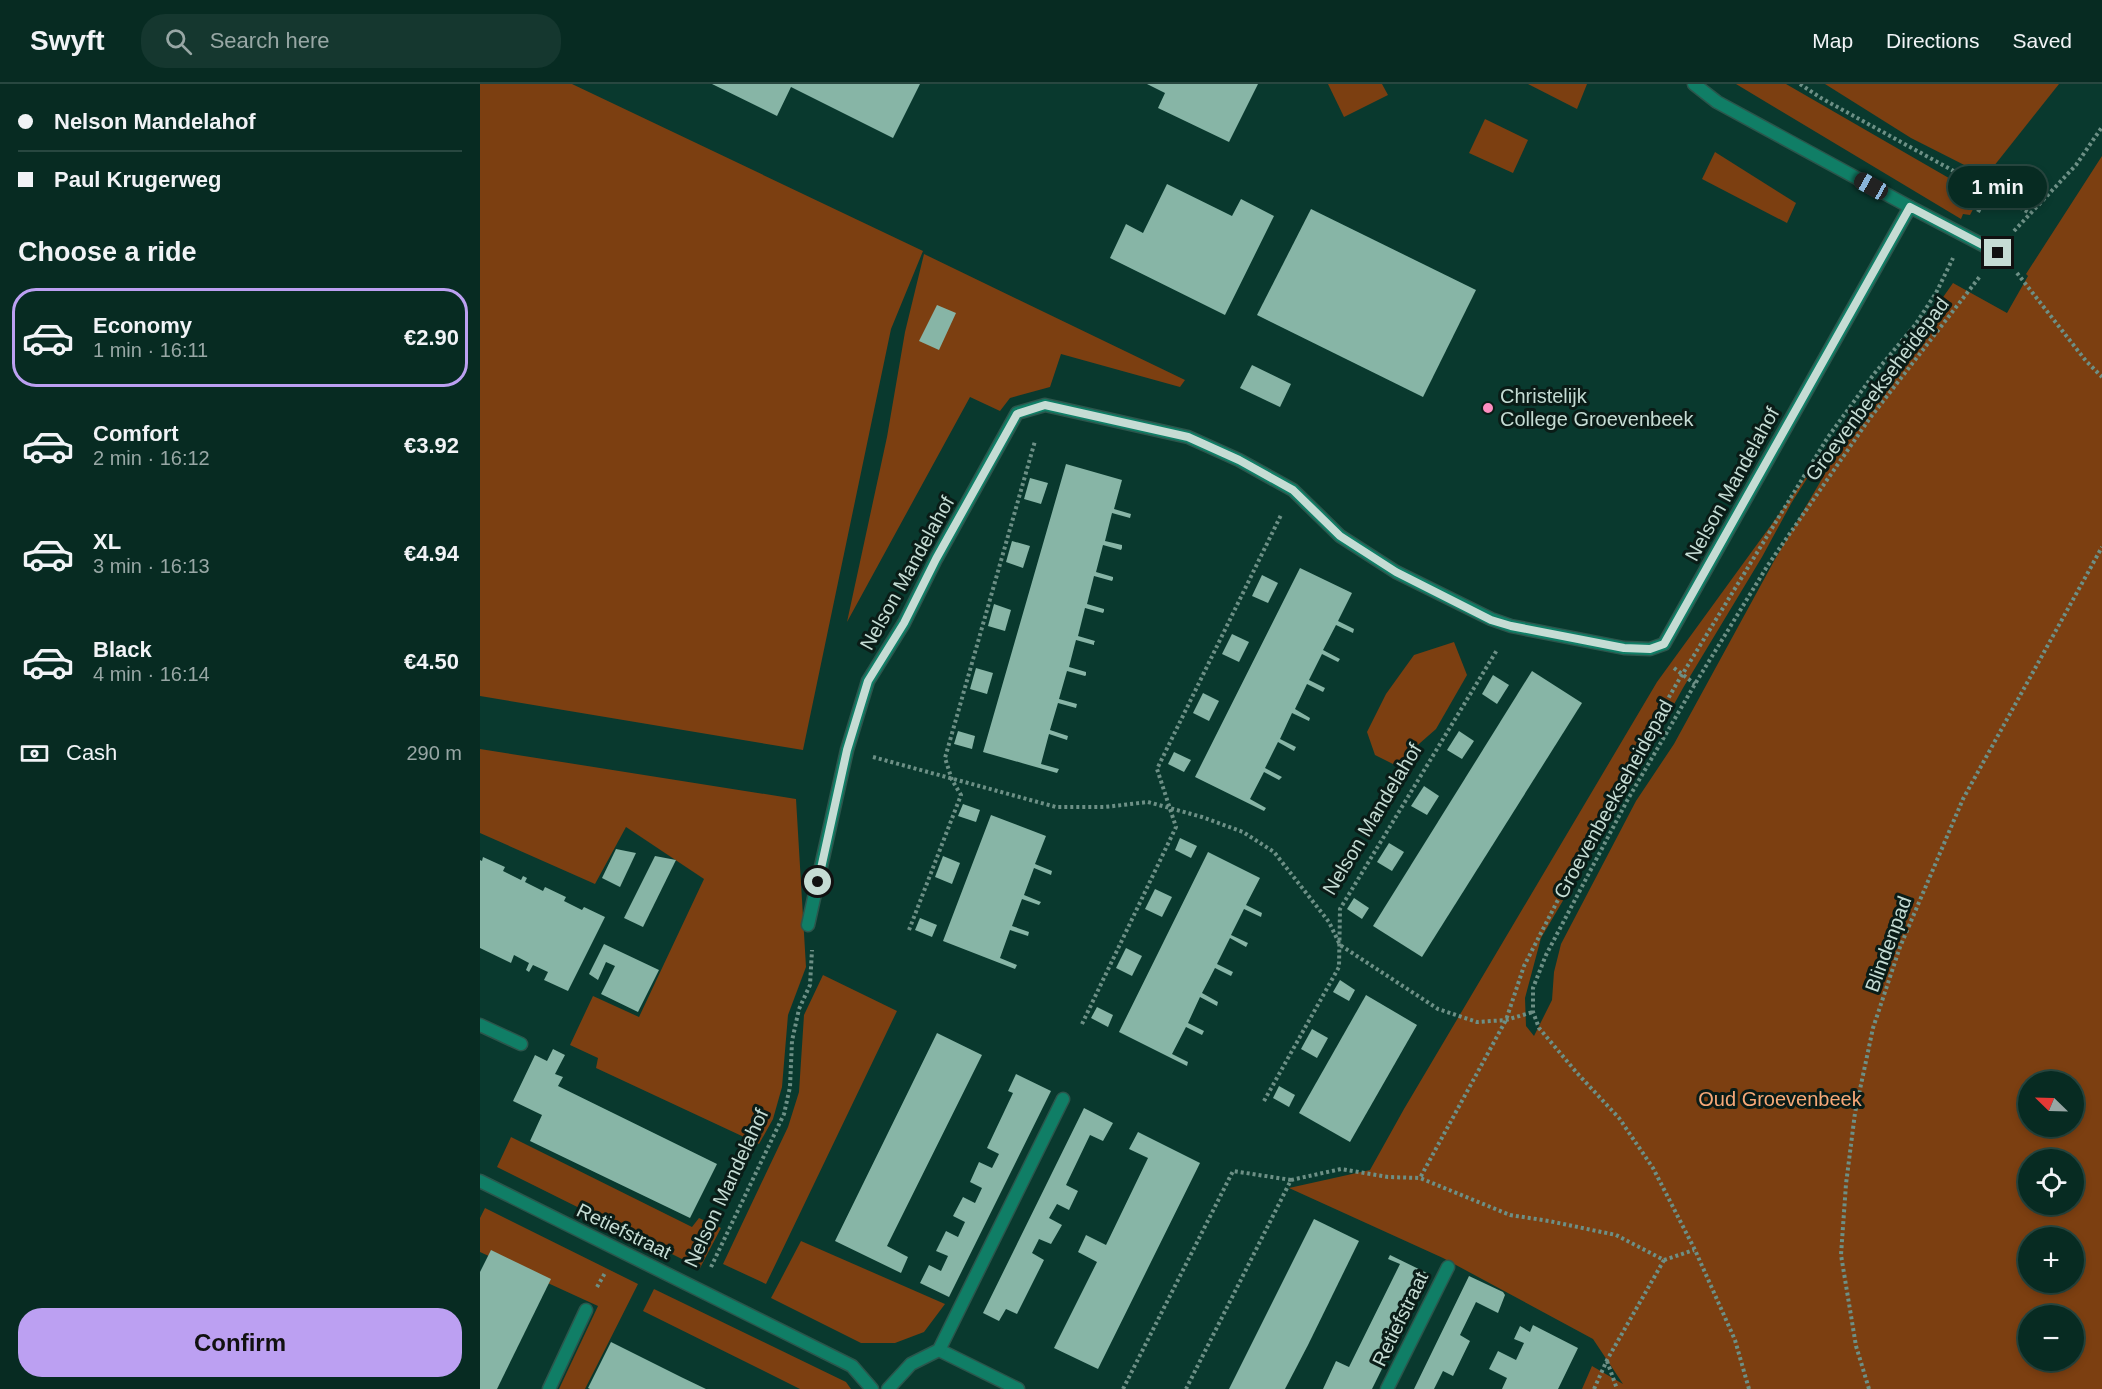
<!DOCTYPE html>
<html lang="en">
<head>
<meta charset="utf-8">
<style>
	body { margin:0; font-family:Arial,sans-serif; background:#15372f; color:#f1f3f6; height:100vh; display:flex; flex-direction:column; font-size:22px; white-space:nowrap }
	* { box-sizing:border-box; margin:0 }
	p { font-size:20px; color:#98a7a5 }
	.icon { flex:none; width:33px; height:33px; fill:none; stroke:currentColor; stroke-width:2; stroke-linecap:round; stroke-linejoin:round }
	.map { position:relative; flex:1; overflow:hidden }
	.sheet { display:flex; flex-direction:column; background:#072b22; width:480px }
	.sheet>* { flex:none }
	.guide { display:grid; align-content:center; height:132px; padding:0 18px; background:#072b22 }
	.needle { width:39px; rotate:293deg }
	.fabs { position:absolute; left:1538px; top:987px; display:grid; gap:12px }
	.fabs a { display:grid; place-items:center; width:66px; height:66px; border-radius:50%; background:#072b22; box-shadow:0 3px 9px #0003,0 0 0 2px #284740; font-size:30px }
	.end { position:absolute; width:27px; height:27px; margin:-14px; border:8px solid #c5dcd4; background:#111; box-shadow:0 0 0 3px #111 }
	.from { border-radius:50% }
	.bubble { position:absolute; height:42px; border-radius:21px; background:#072b22; box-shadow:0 3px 9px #0003,0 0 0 2px #284740; font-size:20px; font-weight:600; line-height:42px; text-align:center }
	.car { position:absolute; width:18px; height:36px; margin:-18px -9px; border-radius:8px; box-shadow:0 0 4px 2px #0007; background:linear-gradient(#222 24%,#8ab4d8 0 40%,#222 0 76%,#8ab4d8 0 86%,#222 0) }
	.guide b { display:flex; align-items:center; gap:21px; height:57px; font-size:22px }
	.guide b+b { border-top:2px solid #284740 }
	.guide i { width:15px; height:15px; background:#f1f3f6 }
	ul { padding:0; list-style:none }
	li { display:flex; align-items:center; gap:18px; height:99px; margin:0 12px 9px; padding:0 6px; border:3px solid transparent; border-radius:24px }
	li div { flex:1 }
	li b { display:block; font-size:22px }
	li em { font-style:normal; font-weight:600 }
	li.current { border-color:#bca0f2 }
	li>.icon { width:54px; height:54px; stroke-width:1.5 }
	h2 { padding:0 18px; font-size:27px; line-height:72px }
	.pay { display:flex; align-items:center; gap:15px; height:66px; padding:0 18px; font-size:22px }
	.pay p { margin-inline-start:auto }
	.button { display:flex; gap:12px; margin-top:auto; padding:12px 18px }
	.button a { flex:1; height:69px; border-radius:24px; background:#bca0f2; color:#111; font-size:24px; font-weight:600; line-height:69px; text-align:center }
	header { display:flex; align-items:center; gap:36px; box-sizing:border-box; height:84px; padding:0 30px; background:#072b22; border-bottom:2px solid #284740 }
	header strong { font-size:28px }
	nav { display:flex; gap:33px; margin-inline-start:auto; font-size:21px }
	.search { width:420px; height:54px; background:#15372f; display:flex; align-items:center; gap:15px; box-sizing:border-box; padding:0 21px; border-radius:24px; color:#98a7a5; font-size:22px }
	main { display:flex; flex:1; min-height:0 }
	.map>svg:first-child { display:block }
</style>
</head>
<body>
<header>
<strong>Swyft</strong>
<div class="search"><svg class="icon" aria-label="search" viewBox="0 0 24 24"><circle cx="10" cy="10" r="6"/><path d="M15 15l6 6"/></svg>Search here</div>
<nav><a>Map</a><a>Directions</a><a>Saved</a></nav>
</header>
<main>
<section class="sheet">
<div class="guide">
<b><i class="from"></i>Nelson Mandelahof</b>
<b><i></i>Paul Krugerweg</b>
</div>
<h2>Choose a ride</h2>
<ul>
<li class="current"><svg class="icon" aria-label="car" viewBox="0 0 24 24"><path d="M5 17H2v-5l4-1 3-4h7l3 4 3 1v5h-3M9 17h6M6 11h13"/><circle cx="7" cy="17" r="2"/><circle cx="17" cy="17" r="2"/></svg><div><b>Economy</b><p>1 min · 16:11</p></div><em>€2.90</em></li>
<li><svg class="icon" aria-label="car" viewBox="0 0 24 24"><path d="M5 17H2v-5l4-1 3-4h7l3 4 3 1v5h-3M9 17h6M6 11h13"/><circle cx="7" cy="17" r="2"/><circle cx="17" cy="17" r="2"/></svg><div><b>Comfort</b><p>2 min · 16:12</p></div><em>€3.92</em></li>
<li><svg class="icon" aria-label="car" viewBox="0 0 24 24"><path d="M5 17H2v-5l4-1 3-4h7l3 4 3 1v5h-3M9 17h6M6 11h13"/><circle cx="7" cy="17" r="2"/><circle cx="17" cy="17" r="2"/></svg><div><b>XL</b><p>3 min · 16:13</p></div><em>€4.94</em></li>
<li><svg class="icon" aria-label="car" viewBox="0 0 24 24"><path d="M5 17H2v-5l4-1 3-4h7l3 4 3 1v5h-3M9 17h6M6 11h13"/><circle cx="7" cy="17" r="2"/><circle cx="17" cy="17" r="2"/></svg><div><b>Black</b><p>4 min · 16:14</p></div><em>€4.50</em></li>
</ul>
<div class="pay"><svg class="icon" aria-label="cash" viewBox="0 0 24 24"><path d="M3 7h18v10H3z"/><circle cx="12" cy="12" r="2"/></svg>Cash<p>290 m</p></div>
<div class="button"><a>Confirm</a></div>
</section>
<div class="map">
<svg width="1622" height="1305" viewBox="0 0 1622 1305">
	<rect width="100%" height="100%" fill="#09392e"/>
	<!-- green -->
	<g fill="#7c3f11" fill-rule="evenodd">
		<path d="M 0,0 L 92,0 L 443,167 L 411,245 L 323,666 L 0,612 Z"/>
		<path d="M 848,0 L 902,0 L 908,11 L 864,33 Z"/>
		<path d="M 1048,0 L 1107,0 L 1097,25 Z"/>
		<path d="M 1256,0 L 1306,0 L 1500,112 L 1490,131 L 1483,130 L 1481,135 Z"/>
		<path d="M 1345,0 L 1579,0 L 1506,92 L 1431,54 Z"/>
		<path d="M 1005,35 L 1048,56 L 1033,89 L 989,69 Z"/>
		<path d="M 1235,68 L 1316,119 L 1307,139 L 1222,95 Z"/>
		<path d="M 1622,72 L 1622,1305 L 1102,1305 L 1112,1282 L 1143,1300 L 1113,1255 L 963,1174 L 809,1104 L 890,1086 L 924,1025 L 1177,598 L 1342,371 L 1312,418 L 1282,473 L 1203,604 L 1128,740 L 1061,854 L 1045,914 L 1046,942 L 1054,952 L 1072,916 L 1074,888 L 1081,860 L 1156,717 L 1194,660 L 1294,477 L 1374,340 L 1473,199 L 1527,229 L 1548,192 L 1546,190 ZM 1548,998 L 1593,998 L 1593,1042 L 1548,1042 ZM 1548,1076 L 1593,1076 L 1593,1120 L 1548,1120 ZM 1548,1154 L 1593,1154 L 1593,1198 L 1548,1198 ZM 1548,1232 L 1593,1232 L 1593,1276 L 1548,1276 Z"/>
		<path d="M 444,170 L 705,296 L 700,303 L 581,270 L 570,303 L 530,314 L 520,327 L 490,313 L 367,538 L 407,353 L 425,248 Z"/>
		<path d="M 974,558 L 987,591 L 956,645 L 915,681 L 895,671 L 887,648 L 906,610 L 934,571 Z"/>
		<path d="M 0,665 L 316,715 L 326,883 L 308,931 L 302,1003 L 293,1035 L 279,1060 L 116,984 L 118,974 L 90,961 L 113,912 L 159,933 L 224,795 L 146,743 L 115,800 L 0,749 Z"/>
		<path d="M 343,891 L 417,927 L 286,1200 L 243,1180 L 308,1043 L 319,1008 L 324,931 Z"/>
		<path d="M 31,1053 L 212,1143 L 219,1134 L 241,1144 L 220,1184 L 17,1083 Z"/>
		<path d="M 5,1124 L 158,1200 L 105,1305 L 79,1305 L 118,1222 L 0,1168 L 0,1134 Z"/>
		<path d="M 321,1157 L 465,1220 L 444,1248 L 415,1259 L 381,1259 L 291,1214 Z"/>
		<path d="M 174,1205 L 366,1298 L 371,1305 L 320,1305 L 163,1227 Z"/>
	</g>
	<!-- building -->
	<g fill="#87b5a6">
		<path d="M 232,0 L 440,0 L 413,54 L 311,3 L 297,32 Z"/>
		<path d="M 667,0 L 778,0 L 749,58 L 678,24 L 685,9 Z"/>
		<path d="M 687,100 L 752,132 L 761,115 L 794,132 L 745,231 L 630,174 L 646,140 L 663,149 Z"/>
		<path d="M 831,125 L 996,206 L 943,313 L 777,231 Z"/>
		<path d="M 457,221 L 476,229 L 459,266 L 439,257 Z"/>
		<path d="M 772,281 L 811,300 L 800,323 L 760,304 Z"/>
		<path d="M 586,380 L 642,396 L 634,425 L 651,430 L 650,434 L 632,429 L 625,457 L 642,461 L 642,464 L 641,466 L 623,461 L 616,488 L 633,493 L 633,495 L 632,497 L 614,492 L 607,520 L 624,525 L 624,527 L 623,529 L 605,524 L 598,552 L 615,557 L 614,559 L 614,561 L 596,556 L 589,583 L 606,588 L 606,591 L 605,592 L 587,587 L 579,615 L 597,620 L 596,624 L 578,619 L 570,646 L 588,652 L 587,656 L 569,650 L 561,680 L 579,685 L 577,689 L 503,668 Z"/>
		<path d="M 550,394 L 568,399 L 561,420 L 544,415 Z"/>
		<path d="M 532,457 L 550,462 L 543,484 L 526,478 Z"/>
		<path d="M 820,484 L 872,509 L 858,537 L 874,545 L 873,549 L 856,541 L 843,566 L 860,575 L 858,578 L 842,570 L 829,596 L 845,604 L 843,608 L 827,600 L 815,625 L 830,634 L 829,637 L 812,629 L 800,655 L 816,663 L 814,667 L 798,658 L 785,684 L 802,693 L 799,696 L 784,688 L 770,715 L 786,724 L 784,727 L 715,693 Z"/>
		<path d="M 782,491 L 798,499 L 788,519 L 772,512 Z"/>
		<path d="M 514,520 L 531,526 L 525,547 L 508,542 Z"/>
		<path d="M 752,550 L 769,558 L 759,578 L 742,570 Z"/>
		<path d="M 496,584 L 513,589 L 507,610 L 490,605 Z"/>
		<path d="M 1052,587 L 1102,619 L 942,873 L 893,842 Z"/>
		<path d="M 1013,591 L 1029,601 L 1017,620 L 1002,610 Z"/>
		<path d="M 723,609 L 739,617 L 729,637 L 713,629 Z"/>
		<path d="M 478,647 L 495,652 L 492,665 L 474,660 Z"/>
		<path d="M 979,647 L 994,657 L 982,675 L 967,666 Z"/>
		<path d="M 694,668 L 711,676 L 704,688 L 688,680 Z"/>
		<path d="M 944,702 L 959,712 L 947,731 L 931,722 Z"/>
		<path d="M 483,720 L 500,726 L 496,738 L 478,732 Z"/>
		<path d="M 511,731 L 566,752 L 555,780 L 572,787 L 571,791 L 554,784 L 544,811 L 561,818 L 559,821 L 542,815 L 532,842 L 549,848 L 548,852 L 530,846 L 520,874 L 537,881 L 535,885 L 463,857 Z"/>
		<path d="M 700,754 L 717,762 L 711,774 L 695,766 Z"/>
		<path d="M 909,759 L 924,768 L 912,787 L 897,778 Z"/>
		<path d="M 136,765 L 156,769 L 140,803 L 122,794 Z"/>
		<path d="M 728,768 L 780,794 L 766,821 L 782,829 L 781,833 L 764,825 L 751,851 L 768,859 L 766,863 L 750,854 L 737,880 L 753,888 L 751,892 L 735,884 L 722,909 L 738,918 L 737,922 L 720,913 L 708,939 L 724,947 L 722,951 L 706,943 L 692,970 L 708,978 L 707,982 L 639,948 Z"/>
		<path d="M 175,772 L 196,776 L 163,843 L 144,834 Z"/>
		<path d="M 463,772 L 480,779 L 472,800 L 455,793 Z"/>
		<path d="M 3,773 L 25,783 L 23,787 L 41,796 L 43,792 L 47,794 L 45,798 L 63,807 L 65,803 L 86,813 L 84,817 L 102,826 L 104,823 L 125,833 L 88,907 L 64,896 L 68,888 L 53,881 L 49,888 L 46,886 L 49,879 L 34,871 L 31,879 L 0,864 L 0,776 L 2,777 Z"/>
		<path d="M 675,805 L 692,813 L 682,833 L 665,825 Z"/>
		<path d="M 874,814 L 889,824 L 882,835 L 867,825 Z"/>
		<path d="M 440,834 L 457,841 L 452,853 L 435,846 Z"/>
		<path d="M 124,860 L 179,886 L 158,928 L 121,910 L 135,882 L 126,878 L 118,896 L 109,890 Z"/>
		<path d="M 646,864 L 662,872 L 652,892 L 636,884 Z"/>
		<path d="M 860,896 L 875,906 L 869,917 L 853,908 Z"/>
		<path d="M 886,911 L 937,941 L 870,1058 L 819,1029 Z"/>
		<path d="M 617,923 L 633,931 L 628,943 L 611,934 Z"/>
		<path d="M 832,945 L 848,954 L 837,974 L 821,965 Z"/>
		<path d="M 457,949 L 502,971 L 407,1162 L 428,1173 L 421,1189 L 355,1157 Z"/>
		<path d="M 73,965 L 85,971 L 75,990 L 83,993 L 78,1002 L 237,1080 L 210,1134 L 50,1057 L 62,1031 L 33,1017 L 55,971 L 67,977 Z"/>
		<path d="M 536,990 L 571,1007 L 469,1213 L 440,1199 L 449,1181 L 461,1187 L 468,1172 L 456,1167 L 466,1147 L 478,1153 L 485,1138 L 473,1132 L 483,1113 L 495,1119 L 502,1104 L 490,1098 L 499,1078 L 512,1084 L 519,1070 L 507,1064 L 533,1009 L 528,1007 Z"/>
		<path d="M 799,1002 L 815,1011 L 809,1023 L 793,1014 Z"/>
		<path d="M 604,1024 L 633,1039 L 623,1057 L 610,1051 L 586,1101 L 598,1107 L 589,1126 L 577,1120 L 569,1134 L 582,1141 L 571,1160 L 559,1155 L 552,1169 L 564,1176 L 537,1230 L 526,1225 L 519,1237 L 503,1229 Z"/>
		<path d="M 658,1048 L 720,1079 L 618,1285 L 574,1264 L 617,1178 L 598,1168 L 606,1151 L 626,1161 L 668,1074 L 649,1065 Z"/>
		<path d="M 834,1135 L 879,1157 L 828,1261 L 805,1305 L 749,1305 Z"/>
		<path d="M 11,1166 L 71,1195 L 17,1305 L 0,1305 L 0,1188 Z"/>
		<path d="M 910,1171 L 949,1190 L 892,1305 L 843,1305 L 856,1277 L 869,1283 L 920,1180 L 908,1175 Z"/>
		<path d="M 989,1192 L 1023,1208 L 1025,1211 L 1018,1229 L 996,1218 L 980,1251 L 990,1257 L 973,1292 L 963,1287 L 954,1305 L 934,1305 Z"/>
		<path d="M 1053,1241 L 1098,1264 L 1081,1299 L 1078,1305 L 1022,1305 L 1027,1294 L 1009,1285 L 1018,1267 L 1036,1276 L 1044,1259 L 1034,1255 L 1040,1242 L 1050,1248 Z"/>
		<path d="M 131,1258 L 201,1293 L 226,1305 L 110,1305 L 108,1304 Z"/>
	</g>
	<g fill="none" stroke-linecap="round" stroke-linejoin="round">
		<defs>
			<path id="service" d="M 0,941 L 41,960"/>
			<g id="minor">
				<path d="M 1214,0 L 1237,18 L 1430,123 L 1518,169"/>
				<path d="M 328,841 L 367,666 L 388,597 L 424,539 L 456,475 L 537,329 L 565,321 L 708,353 L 759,376 L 813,406 L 860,452 L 916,488 L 1011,535 L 1031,542 L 1144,564 L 1170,565 L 1184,560 L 1430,123"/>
				<path d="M 0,1097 L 372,1282 L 392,1305"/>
				<path d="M 459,1266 L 538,1305"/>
				<path d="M 69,1305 L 106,1226"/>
				<path d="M 408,1305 L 431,1280 L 459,1266 L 583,1015"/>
				<path d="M 907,1305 L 968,1183"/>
			</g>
		</defs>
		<!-- service casing -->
		<use href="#service" stroke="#2b564c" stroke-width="15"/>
		<!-- minor casing -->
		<use href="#minor" stroke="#2b564c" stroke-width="15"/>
		<!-- path -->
		<g stroke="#6d9086" stroke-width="4" stroke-dasharray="3 3" stroke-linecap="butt">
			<path d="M 1320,0 L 1341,14 L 1550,129"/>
			<path d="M 1498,128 L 1509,108"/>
			<path d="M 1534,147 L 1596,81 L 1622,43"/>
			<path d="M 1537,189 L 1606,277 L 1622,293"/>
			<path d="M 1194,584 L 1215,600"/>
			<path d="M 393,673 L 576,723 L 625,723 L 668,718 L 722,733 L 763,748 L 794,768 L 849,838 L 860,861 L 958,925 L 997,938 L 1026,936 L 1053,928"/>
			<path d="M 429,846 L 481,711 L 472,696 L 465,674 L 555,357"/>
			<path d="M 602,940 L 696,743 L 677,685 L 801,431"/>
			<path d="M 784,1017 L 859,883 L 860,825 L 1017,566"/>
			<path d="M 811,1096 L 861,1085 L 908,1093 L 940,1094"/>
			<path d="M 1184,1176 L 1214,1166"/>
			<path d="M 231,1183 L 304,1030 L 310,1003 L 312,957 L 319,925 L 330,901 L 332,866"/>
			<path d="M 117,1203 L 125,1189"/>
			<path d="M 1127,1277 L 1137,1305"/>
			<path d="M 643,1305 L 753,1087 L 811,1096 L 706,1305"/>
			<path d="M 1114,1305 L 1127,1276 L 1184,1176 L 1136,1151 L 1069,1137 L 1030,1131 L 940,1094 L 1026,936 L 1044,882 L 1117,740 L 1197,599 L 1348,353 L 1394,290 L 1435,241 L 1456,209 L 1473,174"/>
			<path d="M 1269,1305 L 1255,1256 L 1215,1166 L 1173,1084 L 1139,1034 L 1097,989 L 1059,944 L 1053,928 L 1053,904 L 1066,871 L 1148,715 L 1215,600 L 1288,481 L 1390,334 L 1501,191"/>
			<path d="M 1389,1305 L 1376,1262 L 1361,1171 L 1366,1100 L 1375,1029 L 1393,944 L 1420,863 L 1483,715 L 1622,463"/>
		</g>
		<!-- service -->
		<use href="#service" stroke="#107e66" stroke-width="12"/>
		<!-- minor -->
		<use href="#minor" stroke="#107e66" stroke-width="12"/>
	</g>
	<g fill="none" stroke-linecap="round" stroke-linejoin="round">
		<!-- route -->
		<path stroke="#c5dcd4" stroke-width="8" d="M 338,798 L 367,666 L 388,597 L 424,539 L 456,475 L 537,330 L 565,321 L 708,353 L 759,376 L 813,406 L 860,452 L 916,488 L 1011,536 L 1031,542 L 1144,564 L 1170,565 L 1184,560 L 1430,123 L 1518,169"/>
	</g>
	<!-- markers -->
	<circle fill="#fd8ec0" stroke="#0a1c17" stroke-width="2" cx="1008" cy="324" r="6"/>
	<g text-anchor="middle" stroke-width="6" stroke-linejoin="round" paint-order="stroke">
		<!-- street labels -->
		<g font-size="20" fill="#c5dcd4" stroke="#0a1c17">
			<text transform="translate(1397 305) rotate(-53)" y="7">Groevenbeekseheidepad</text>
			<text transform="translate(1252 400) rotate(-61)" y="7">Nelson Mandelahof</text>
			<text transform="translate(427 489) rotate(-61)" y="7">Nelson Mandelahof</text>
			<text transform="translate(1133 715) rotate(-61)" y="7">Groevenbeekseheidepad</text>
			<text transform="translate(892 735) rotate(-59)" y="7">Nelson Mandelahof</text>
			<text transform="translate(1408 860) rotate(-70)" y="7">Blindenpad</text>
			<text transform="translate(246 1104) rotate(-65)" y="7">Nelson Mandelahof</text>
			<text transform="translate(144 1147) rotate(26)" y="7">Retiefstraat</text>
			<text transform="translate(920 1235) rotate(-64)" y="7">Retiefstraat</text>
		</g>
		<!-- poi labels -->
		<g font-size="20" fill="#c5dcd4" stroke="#0a1c17" text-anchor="start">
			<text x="1020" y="319">Christelijk<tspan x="1020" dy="23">College Groevenbeek</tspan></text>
		</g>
		<!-- park labels -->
		<g font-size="20" fill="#f8a978" stroke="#0a1c17">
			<text x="1300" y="1022">Oud Groevenbeek</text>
		</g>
	</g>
</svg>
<div class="fabs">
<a><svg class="needle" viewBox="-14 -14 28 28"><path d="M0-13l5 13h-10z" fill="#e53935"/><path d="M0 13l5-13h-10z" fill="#98a7a5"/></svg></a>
<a><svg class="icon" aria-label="locate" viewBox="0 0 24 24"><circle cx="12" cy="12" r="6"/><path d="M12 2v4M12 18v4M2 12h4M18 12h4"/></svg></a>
<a>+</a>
<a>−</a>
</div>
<i class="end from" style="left:338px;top:798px"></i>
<i class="end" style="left:1518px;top:169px"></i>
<div class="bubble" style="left:1468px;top:82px;width:99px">1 min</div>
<i class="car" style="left:1391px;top:102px;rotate:299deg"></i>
</div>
</main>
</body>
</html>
